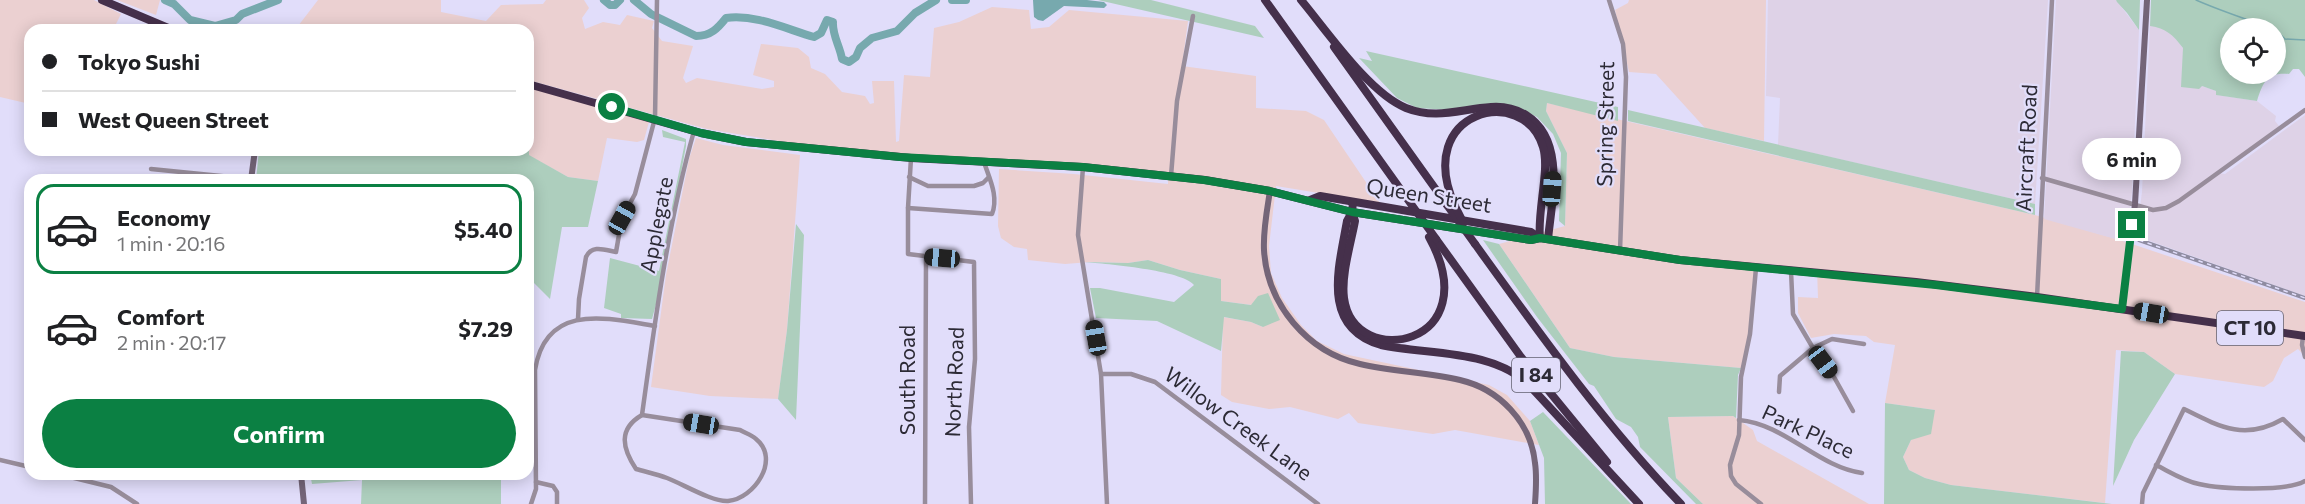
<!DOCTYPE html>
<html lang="en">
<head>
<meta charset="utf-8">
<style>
	body { margin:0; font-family:Commissioner,sans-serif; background:#f6f6f6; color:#202124; height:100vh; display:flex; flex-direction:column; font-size:22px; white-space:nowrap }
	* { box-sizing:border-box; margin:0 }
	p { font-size:20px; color:#757577 }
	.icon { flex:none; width:33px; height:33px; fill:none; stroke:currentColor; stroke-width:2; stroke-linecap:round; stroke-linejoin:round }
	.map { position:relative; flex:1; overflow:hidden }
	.drawer { position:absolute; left:24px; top:174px; width:510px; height:306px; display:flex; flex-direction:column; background:#fff; border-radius:18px; box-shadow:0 3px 15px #0003 }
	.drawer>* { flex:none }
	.hud { position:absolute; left:24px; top:24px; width:510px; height:132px; border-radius:18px; box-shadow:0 3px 15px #0003; display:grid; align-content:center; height:132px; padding:0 18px; background:#fff }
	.tools { position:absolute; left:2220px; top:18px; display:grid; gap:12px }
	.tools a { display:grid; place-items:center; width:66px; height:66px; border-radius:50%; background:#fff; box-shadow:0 3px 15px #0003; font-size:30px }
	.end { position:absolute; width:27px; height:27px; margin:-14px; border:8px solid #0b8043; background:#fff; box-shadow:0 0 0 3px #fff }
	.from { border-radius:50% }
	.bubble { position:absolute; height:42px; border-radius:21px; background:#fff; box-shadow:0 3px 15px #0003; font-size:20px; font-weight:700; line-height:42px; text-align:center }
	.car { position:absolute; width:18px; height:36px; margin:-18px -9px; border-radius:8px; box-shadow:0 0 4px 2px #0007; background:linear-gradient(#222 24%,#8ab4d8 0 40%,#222 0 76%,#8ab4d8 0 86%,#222 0) }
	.hud b { display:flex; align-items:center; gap:21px; height:57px; font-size:22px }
	.hud b+b { border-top:2px solid #e0e0e0 }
	.hud i { width:15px; height:15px; background:#202124 }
	ul { padding:10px 0 0; list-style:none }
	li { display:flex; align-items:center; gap:18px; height:90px; margin:0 12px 9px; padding:0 6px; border:3px solid transparent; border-radius:18px }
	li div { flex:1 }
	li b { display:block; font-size:22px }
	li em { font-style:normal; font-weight:700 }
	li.selected { border-color:#0b8043 }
	li>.icon { width:54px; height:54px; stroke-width:1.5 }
	.primary-button { display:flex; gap:12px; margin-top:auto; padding:12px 18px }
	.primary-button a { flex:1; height:69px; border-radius:36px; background:#0b8043; color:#fff; font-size:24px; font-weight:700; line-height:69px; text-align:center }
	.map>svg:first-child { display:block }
</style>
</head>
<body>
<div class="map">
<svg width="2305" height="504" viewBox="0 0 2305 504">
	<rect width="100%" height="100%" fill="#e1ddfa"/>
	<!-- commercial -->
	<g fill="#ebd0d1">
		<path d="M 0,0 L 94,0 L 121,14 L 113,30 L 30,30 L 30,104 L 0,97 Z"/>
		<path d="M 117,0 L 160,0 L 156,15 Z"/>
		<path d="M 318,0 L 441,0 L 441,12 L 486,21 L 501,5 L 543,4 L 546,0 L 584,0 L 589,8 L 582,18 L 585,29 L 603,22 L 620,25 L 627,15 L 654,21 L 652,28 L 662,41 L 693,46 L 683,78 L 686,83 L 697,78 L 762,89 L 774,87 L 774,81 L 753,75 L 761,44 L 798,48 L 809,57 L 811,68 L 825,74 L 842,92 L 865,96 L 870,104 L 874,103 L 872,81 L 894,81 L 896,142 L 899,141 L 904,75 L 930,77 L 934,28 L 959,22 L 992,7 L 1029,10 L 1031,29 L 1049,27 L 1069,10 L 1188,21 L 1182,66 L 1256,76 L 1256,108 L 1306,111 L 1324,120 L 1380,203 L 1276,186 L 1269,246 L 1271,273 L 1282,298 L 1301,325 L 1317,341 L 1344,354 L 1489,385 L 1507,395 L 1530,421 L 1539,445 L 1455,430 L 1433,434 L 1358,423 L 1349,413 L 1338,419 L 1290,407 L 1269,409 L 1232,402 L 1221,395 L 1223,317 L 1251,322 L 1263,327 L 1255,301 L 1252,305 L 1221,301 L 1221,279 L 1180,270 L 1148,260 L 1128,263 L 1090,262 L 1065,264 L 1028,260 L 1027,249 L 1014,247 L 1001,238 L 998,226 L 999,169 L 1074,174 L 1168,184 L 1168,172 L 821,148 L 707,129 L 528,80 L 528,30 L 295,30 Z"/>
		<path d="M 1629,0 L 1766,0 L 1764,141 L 1705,128 L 1656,74 L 1629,72 L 1615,10 L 1628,3 Z"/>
		<path d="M 528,86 L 649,122 L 644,140 L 637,142 L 607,138 L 598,181 L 568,177 L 528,155 Z"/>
		<path d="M 1547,103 L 2035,215 L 2123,241 L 2305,302 L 2305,356 L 2298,349 L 2284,358 L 2273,381 L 2264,387 L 2175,374 L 2144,352 L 2116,350 L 2105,503 L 1951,485 L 1925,478 L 1909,470 L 1903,457 L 1911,440 L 1935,410 L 1885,403 L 1895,345 L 1874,342 L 1866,336 L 1834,334 L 1811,338 L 1798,313 L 1798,297 L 1818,298 L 1817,269 L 1756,263 L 1752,333 L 1741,368 L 1614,357 L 1570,348 L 1499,244 L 1565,226 L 1567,153 L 1546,111 Z"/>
		<path d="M 696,138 L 723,145 L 800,155 L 787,330 L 778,399 L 710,396 L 651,387 L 666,275 L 689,159 Z"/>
		<path d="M 1733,416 L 1753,430 L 1757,441 L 1869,504 L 1703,504 L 1676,478 L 1668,417 Z"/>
	</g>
	<!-- industrial -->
	<g fill="#ded2e7">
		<path d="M 1768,0 L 2048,0 L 2035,204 L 1778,145 L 1780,98 L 1766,96 Z"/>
		<path d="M 2056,0 L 2116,0 L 2139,30 L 2132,192 L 2126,242 L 2044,219 Z"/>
		<path d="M 2150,26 L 2160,27 L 2171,33 L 2183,48 L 2202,86 L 2216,91 L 2217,95 L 2257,101 L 2276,116 L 2275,121 L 2279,126 L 2217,173 L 2225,174 L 2305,115 L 2305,296 L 2136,236 L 2142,192 Z"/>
	</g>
	<!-- green -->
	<g fill="#adcebd" fill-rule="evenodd">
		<path d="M 1098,0 L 1151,0 L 1255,26 L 1264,38 Z"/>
		<path d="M 2116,0 L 2140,0 L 2139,30 L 2127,13 L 2117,2 Z"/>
		<path d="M 2151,0 L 2305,0 L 2305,77 L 2299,69 L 2293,69 L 2289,74 C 2267,72 2263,82 2257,101 L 2216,95 L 2216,91 L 2202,86 L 2199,89 L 2181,87 L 2183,48 C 2173,35 2166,28 2150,26 ZM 2230,28 L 2276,28 L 2276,74 L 2230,74 Z"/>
		<path d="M 1366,51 L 1618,107 L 1618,121 L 1547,103 L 1546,111 L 1567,153 L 1565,226 L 1559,221 L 1561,153 L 1553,134 L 1537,117 L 1519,108 L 1450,110 L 1417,108 L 1397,98 L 1359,58 L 1372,61 Z"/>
		<path d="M 1628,110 L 2035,204 L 2035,215 L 1628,121 Z"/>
		<path d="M 528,114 L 529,155 L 568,177 L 598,181 L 588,227 L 562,227 L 550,299 L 533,282 L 528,286 L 528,180 L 256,180 L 259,150 L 528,150 Z"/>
		<path d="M 662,130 L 686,139 L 686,146 L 658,297 L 652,319 L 621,318 L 621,314 L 604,308 L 610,258 L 659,271 L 685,142 L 663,137 Z"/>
		<path d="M 796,224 L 804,235 L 796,420 L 778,399 L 787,330 Z"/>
		<path d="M 1483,240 L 1499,244 L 1570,348 L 1614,357 L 1741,368 L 1738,375 L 1736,418 L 1733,416 L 1668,417 L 1676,478 L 1703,504 L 1696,504 L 1640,447 L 1638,437 L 1631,427 L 1616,419 L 1594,386 L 1589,384 L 1537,317 Z"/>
		<path d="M 1148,260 L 1180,270 L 1221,279 L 1221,301 L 1251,305 L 1258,296 L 1268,293 L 1280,320 L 1263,327 L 1251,322 L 1224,317 L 1221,351 L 1157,321 L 1096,318 L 1090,288 L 1100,288 L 1174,302 L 1194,285 C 1182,270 1106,264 1085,262 L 1128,263 Z"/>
		<path d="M 2121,351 L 2144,352 L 2175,374 L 2134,440 L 2113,486 Z"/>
		<path d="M 1885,403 L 1935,410 L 1931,434 L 1911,440 L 1903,457 L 1909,470 L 1925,478 L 1951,485 L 2112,504 L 1884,504 Z"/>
		<path d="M 1543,412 L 1631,504 L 1632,504 L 1545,504 L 1544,458 L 1530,421 Z"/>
		<path d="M 310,474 L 501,474 L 501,504 L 361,504 L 362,480 L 312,484 Z"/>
	</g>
	<!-- water -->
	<path fill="#77a9ae" d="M 1033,0 L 1087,0 L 1104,2 L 1107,5 L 1104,8 L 1064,6 L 1043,21 L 1038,20 L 1034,17 Z"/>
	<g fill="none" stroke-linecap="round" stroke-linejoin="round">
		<!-- stream -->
		<g stroke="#77a9ae" stroke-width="1.5">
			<path d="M 2196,0 C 2221,11 2246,19 2271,28"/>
			<path d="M 2276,30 L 2285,39 L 2305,40"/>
		</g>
		<!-- river -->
		<g stroke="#77a9ae" stroke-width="8">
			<path d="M 165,0 L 174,4 L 190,20 L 215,26 L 236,20 L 242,14 L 278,0"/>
			<path d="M 604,0 L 610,5 L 615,5 L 620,0"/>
			<path d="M 634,0 L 651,14 L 696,36 C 711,36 718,28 726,18 C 756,14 786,29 814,37 L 821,33 L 827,20 L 833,22 C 832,35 840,46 842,59 L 849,62 L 856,57 L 860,48 L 872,38 L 897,31 L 915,13 L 936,0"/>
			<path d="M 952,0 L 966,0"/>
		</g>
		<!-- street -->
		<g stroke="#988d9b" stroke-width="4.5">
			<path d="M 1609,0 L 1623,44 L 1626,77 L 1620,251"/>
			<path d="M 911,158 L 908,208 L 908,254 L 974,262 L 975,359 L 969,427 L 971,504"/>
			<path d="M 1083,167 L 1078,235 L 1101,374 L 1107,504"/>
			<path d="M 151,169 L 251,179"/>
			<path d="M 1171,176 L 1177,101 L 1193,16"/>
			<path d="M 909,177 L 928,186 L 974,186 L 983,183 L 988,178"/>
			<path d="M 2042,178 L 2153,210 L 2166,208 L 2179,201 L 2305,110"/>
			<path d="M 908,208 L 992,214 C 999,196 989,178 984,162"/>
			<path d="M 1756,268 L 1750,334 L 1741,377 L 1739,435 L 1730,465 L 1731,476 L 1736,484 L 1761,504"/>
			<path d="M 1791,271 L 1793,314 L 1813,348 L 1834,377 L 1853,411"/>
			<path d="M 2037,297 L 2052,0"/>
			<path d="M 578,319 L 579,299 L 586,257 C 592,244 605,250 616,252 L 622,218 L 635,194 L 655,118 L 657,0"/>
			<path d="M 2303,336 L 2302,345 L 2305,357"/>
			<path d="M 1101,374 L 1131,374 L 1155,382 L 1318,504"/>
			<path d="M 1779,392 L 1780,376 L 1813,348 L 1832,339 L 1864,344"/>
			<path d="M 642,415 L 740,430 C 745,433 752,435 756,439 C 781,459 754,499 728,501 C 712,502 683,484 667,478 C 657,474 646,472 636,469 C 622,448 618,429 642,415 Z"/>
			<path d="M 642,415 C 655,320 668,223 694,131"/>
			<path d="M 1739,420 C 1785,424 1818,467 1862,473"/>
			<path d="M 0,460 L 30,467"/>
			<path d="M 2156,465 C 2170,472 2184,481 2199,484 C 2220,489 2287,492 2305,481"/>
			<path d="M 58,474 L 111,487 L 137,504"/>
			<path d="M 536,482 L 553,486 L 557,492 L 557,504"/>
			<path d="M 531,504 L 536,489 L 535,370 C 546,302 607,318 655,326"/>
			<path d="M 925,504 L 926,257"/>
			<path d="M 2142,504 L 2143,493 L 2184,409 C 2220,427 2245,441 2283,419 L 2305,440"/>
		</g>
		<!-- secondary -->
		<g stroke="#746578" stroke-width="6">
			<path d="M 251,180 L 255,150"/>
			<path d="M 1270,191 C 1267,210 1263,230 1264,250 C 1267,304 1307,352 1360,364 C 1393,372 1427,372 1460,380 C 1499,389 1531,422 1535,463 C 1537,476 1536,490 1535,504"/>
			<path d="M 2122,309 L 2135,204 L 2147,0"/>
			<path d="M 301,474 L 304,504"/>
		</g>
		<!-- highway -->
		<g stroke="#45304b" stroke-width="8">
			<path d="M 102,0 L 173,30"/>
			<path d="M 1265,0 L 1406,197"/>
			<path d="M 1301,0 C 1327,31 1369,93 1406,108 C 1436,120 1461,109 1491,107 C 1504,106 1516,109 1526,115 C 1566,140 1552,200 1548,239"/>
			<path d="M 1334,47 L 1447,205"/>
			<path d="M 528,84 L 701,133 L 746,142 L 911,158 L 1083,167 L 1205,180 L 1270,191 L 1352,212 L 1531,240 L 1540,238 L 1680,260 L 1916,282 L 2037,297 L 2305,336"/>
			<path d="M 1310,200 L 1320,196 L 1531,232 L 1540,238"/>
			<path d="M 1353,202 L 1352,212 L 1347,221 C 1339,267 1320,327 1381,345 C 1428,355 1493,349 1529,385 L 1639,504"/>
			<path d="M 1455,206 C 1412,110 1524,83 1543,147 C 1550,170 1537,211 1540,238"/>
			<path d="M 1352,212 L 1355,221 C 1351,243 1341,275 1344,298 C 1354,372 1489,346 1429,237"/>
			<path d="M 1436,239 L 1521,357 L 1607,462"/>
			<path d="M 1475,244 C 1540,334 1604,424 1681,504"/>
		</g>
		<defs>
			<path id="rail" d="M 2139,240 L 2305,298"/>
		</defs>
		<!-- rail casing -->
		<use href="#rail" stroke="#8f8ca1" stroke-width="4"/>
		<!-- rail -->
		<use href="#rail" stroke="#e1ddfa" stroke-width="1.5" stroke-dasharray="4.5" stroke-linecap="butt"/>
		<!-- highway-bridge -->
		<g stroke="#45304b" stroke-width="8">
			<path d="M 1406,197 L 1436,239"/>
			<path d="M 1447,205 L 1475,244"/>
			<path d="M 1455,206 L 1462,220"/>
		</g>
	</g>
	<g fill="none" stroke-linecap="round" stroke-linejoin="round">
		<!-- route -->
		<path stroke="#0b8043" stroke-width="8" d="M 612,107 L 701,133 L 746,142 L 900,157 L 1083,167 L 1204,180 L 1270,191 L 1352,212 L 1531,240 L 1540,238 L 1680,260 L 1936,285 L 2122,309 L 2132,225"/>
	</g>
	<g text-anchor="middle" stroke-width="4.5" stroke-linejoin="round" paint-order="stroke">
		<!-- shield labels -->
		<g fill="#e1ddfa" stroke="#626070" stroke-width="1.5">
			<rect x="2217" y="311" width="66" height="34" rx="4.5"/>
			<rect x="1512" y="358" width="48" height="34" rx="4.5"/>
		</g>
		<g font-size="20" font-weight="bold" fill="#2c2a35">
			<text x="2250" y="335">CT 10</text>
			<text x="1536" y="382">I 84</text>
		</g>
		<!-- street labels -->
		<g font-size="21" fill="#2c2a35" stroke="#e1ddfa">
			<text transform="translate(1606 124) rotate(-89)" y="7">Spring Street</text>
			<text transform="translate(2027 148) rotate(-87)" y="7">Aircraft Road</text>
			<text transform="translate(1429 196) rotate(9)" y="7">Queen Street</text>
			<text transform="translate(657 225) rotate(-79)" y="7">Applegate</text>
			<text transform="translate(908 380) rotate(-90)" y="7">South Road</text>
			<text transform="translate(955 382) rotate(-88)" y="7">North Road</text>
			<text transform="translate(1238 424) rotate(36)" y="7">Willow Creek Lane</text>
			<text transform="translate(1808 432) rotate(25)" y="7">Park Place</text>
		</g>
	</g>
</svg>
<div class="tools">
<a><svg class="icon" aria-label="locate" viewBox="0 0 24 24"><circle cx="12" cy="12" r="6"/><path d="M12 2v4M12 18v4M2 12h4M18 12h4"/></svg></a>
</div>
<i class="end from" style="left:612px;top:107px"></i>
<i class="end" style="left:2132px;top:225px"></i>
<div class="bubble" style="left:2082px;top:138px;width:99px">6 min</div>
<i class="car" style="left:1552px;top:189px;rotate:4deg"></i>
<i class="car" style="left:622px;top:218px;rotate:29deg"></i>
<i class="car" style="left:942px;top:258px;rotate:275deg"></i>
<i class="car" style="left:2151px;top:313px;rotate:279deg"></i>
<i class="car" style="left:1096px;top:338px;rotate:350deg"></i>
<i class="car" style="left:1823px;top:362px;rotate:143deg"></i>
<i class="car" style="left:701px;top:424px;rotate:279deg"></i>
<div class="hud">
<b><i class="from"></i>Tokyo Sushi</b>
<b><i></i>West Queen Street</b>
</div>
<section class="drawer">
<ul>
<li class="selected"><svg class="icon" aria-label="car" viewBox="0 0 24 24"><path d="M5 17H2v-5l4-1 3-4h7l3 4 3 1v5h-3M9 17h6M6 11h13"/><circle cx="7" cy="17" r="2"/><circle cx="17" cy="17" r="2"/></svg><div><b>Economy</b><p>1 min · 20:16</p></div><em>$5.40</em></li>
<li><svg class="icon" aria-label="car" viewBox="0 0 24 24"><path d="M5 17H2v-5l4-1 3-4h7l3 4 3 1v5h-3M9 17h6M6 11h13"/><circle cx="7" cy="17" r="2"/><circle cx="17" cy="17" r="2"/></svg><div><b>Comfort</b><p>2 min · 20:17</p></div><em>$7.29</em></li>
</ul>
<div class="primary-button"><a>Confirm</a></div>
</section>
</div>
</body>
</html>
